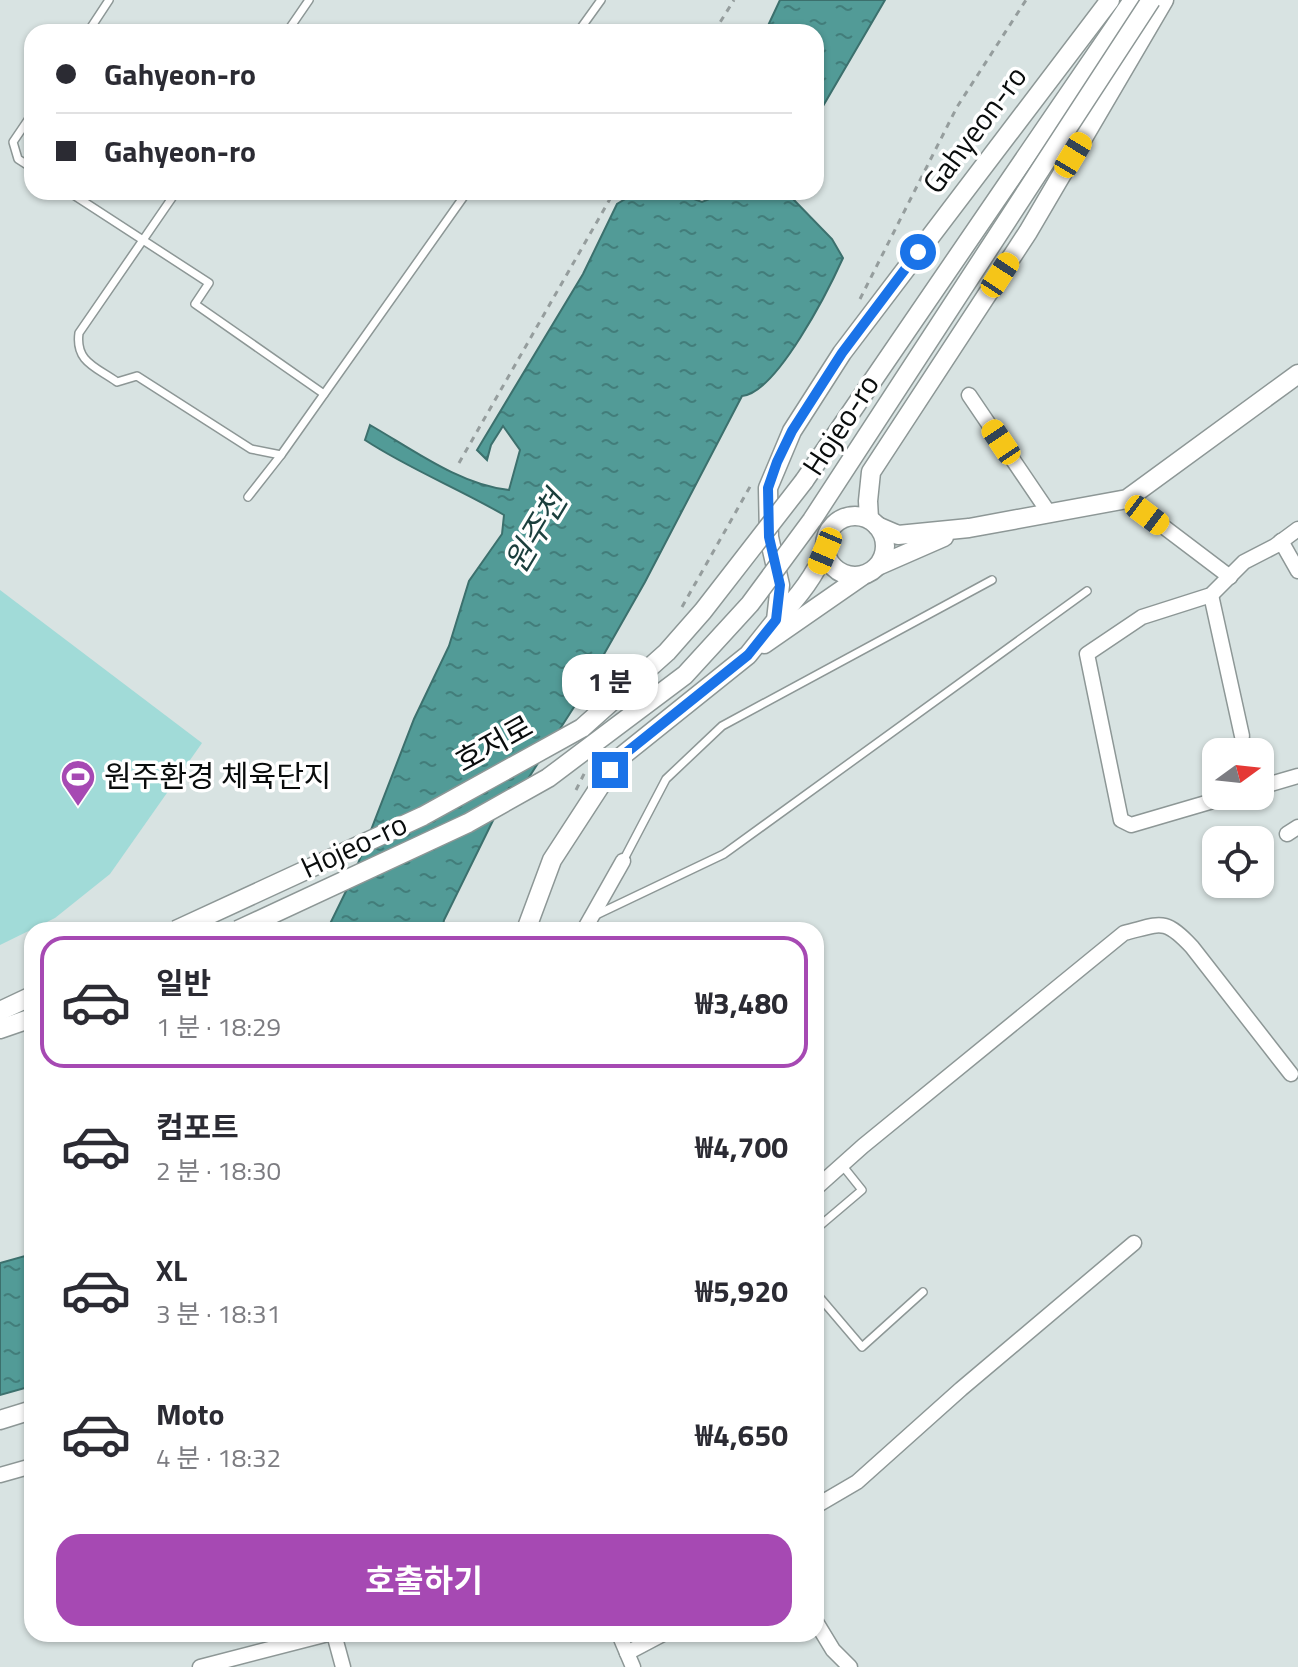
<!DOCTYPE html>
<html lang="ko">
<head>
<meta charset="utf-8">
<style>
	body { margin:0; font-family:"Titillium Web","Noto Sans KR",sans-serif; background:#f7f7f7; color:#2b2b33; height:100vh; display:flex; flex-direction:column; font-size:30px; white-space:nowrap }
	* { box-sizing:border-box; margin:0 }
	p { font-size:26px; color:#7c7c81 }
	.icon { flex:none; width:44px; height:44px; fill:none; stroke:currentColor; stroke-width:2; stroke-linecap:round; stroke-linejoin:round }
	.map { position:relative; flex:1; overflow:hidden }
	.details { position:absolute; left:24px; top:922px; width:800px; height:720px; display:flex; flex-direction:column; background:#fff; border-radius:24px; box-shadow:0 2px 6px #0004 }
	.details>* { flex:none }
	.hud { position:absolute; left:24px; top:24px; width:800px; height:176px; border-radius:24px; box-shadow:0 2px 6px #0004; display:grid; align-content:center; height:176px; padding:0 32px; background:#fff }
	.needle { width:52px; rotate:75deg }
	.tools { position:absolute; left:1202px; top:738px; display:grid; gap:16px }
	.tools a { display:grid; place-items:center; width:72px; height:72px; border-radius:16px; background:#fff; box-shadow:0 2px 6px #0004; font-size:40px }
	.end { position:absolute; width:36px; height:36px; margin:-18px; border:10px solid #1a73e8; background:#fff; box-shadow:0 0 0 4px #fff }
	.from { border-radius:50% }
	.bubble { position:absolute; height:56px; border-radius:24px; background:#fff; box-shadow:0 2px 6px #0004; font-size:26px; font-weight:700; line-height:56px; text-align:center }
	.car { position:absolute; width:24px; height:48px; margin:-24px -12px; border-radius:10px; box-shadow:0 0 6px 2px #0007; background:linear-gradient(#f5c518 24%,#345 0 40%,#f5c518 0 76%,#345 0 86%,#f5c518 0) }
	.hud b { display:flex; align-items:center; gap:28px; height:76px; font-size:30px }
	.hud b+b { border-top:2px solid #e1e1e2 }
	.hud i { width:20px; height:20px; background:#2b2b33 }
	ul { padding:14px 0 0; list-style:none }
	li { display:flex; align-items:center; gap:24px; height:132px; margin:0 16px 12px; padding:0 16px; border:4px solid transparent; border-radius:24px }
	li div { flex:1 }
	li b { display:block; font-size:30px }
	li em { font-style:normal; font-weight:700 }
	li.on { border-color:#a649b3 }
	li>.icon { width:72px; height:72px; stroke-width:1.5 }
	.primary-button { display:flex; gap:16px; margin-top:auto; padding:16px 32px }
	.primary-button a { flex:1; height:92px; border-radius:24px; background:#a649b3; color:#fff; font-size:32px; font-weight:700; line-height:92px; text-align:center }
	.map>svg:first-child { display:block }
</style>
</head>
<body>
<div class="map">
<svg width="1298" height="1667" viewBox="0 0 1298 1667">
	<defs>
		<pattern id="water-ripples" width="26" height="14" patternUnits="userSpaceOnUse" patternTransform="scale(2)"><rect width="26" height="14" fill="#529b97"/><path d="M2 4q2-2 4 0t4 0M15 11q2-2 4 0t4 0" fill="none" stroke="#427d7a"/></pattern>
	</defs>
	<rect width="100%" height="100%" fill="#d8e3e2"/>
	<!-- pitch -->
	<path fill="#a1dbd8" d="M 0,590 L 202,743 L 110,874 L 55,918 L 0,945 Z"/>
	<!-- water -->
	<g fill="url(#water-ripples)" stroke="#3c706d" stroke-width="2">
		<path d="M 780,0 L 885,0 L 816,118 L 816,32 L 765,32 Z"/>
		<path d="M 637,192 L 674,192 L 702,202 L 727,192 L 742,196 L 746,192 L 791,192 L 792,198 L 832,239 L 843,258 C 829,289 777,393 742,396 L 645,582 L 574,707 L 524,785 L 509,788 L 444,920 L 442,930 L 327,930 L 352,879 L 414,719 L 449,646 L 469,581 L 502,534 L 504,515 C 458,488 409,469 365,440 L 370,425 C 412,449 460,485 509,490 L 520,450 L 503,426 L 491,445 L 487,460 L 477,450 L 583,274 L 617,204 Z"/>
		<path d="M 32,1254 L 32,1386 L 0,1395 L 0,1263 Z"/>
	</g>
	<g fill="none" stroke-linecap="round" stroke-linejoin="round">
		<defs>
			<g id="service">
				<path d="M 88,32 L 109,0"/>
				<path d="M 287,32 L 309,0"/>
				<path d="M 578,32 L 601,0"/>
				<path d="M 32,114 L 13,142 L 18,159 L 32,168"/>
				<path d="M 69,192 L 209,283 L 195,304 L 324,394"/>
				<path d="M 176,192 L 79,333 C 75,362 96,367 117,382 L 137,376 L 251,449 L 281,455 L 467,192"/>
				<path d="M 248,497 L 281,455"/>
				<path d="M 623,861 L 666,779 L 722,726 L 992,580"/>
				<path d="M 596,915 L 724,854 L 1087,591"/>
				<path d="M 816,1229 L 862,1190 L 842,1165"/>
				<path d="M 816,1293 L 862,1347 L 923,1292"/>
			</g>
			<g id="minor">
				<path d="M 969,395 L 1049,513"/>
				<path d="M 1127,499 L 1230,577"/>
				<path d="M 1281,541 L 1298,571"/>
				<path d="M 1211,595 L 1242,736"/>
				<path d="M 1260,787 L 1298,776"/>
				<path d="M 1230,796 L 1131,825 L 1121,820 L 1087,654 L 1142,617 L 1211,595 L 1244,562 L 1275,546 L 1298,529"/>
				<path d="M 1287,834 L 1298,827"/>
				<path d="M 584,930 L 623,861"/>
				<path d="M 816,1188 L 863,1146 L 1124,933 C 1161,924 1164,917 1192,947 L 1291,1074"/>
				<path d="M 0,1475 L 32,1466"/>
				<path d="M 816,1506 L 857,1482 L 961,1389 L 1134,1243"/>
				<path d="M 816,1622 L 833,1650 L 850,1667"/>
				<path d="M 334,1634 L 343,1667"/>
				<path d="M 619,1634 L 633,1667"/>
				<path d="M 627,1653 L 663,1634"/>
				<path d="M 200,1667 L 328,1634"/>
			</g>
			<g id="tertiary">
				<path d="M 804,481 L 1133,0"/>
				<circle cx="855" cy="546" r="30"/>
				<path d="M 869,519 L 868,501 L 871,472 L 1028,232 L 1164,0"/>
				<path d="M 877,526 L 898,535 L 969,528 L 1127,499 L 1298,374"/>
				<path d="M 880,565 L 944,537"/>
				<path d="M 776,620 C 797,599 814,578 825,551"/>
				<path d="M 764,644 L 862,576"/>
				<path d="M 526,930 L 552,860 L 617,760 L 748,655 L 776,620 L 780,585 L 769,537 L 768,488 L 792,431 L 842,353 L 1110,0"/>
				<path d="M 0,1011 L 32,996"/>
				<path d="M 0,1029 L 32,1018"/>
				<path d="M 0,1420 L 32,1410"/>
			</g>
		</defs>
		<!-- service casing -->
		<use href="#service" stroke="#8d9796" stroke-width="10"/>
		<!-- minor casing -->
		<use href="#minor" stroke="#8d9796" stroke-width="17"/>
		<!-- tertiary casing -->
		<use href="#tertiary" stroke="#8d9796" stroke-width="21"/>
		<!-- path -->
		<g stroke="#959d9d" stroke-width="3" stroke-dasharray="6 6" stroke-linecap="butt">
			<path d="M 714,32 L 734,0"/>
			<path d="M 860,299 L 957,107 L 1026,0"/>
			<path d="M 459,463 L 614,192"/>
			<path d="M 682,607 L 751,485"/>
			<path d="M 576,790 L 585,772"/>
		</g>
		<!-- service -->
		<use href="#service" stroke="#fff" stroke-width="7"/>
		<!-- minor -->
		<use href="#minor" stroke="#fff" stroke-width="14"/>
		<!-- tertiary -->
		<use href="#tertiary" stroke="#fff" stroke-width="18"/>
		<defs>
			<g id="tertiary-bridge">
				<path d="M 176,930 L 423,816 L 582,728 L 667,652 L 703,611 L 804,481"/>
				<path d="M 238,930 L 468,823 L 548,778 L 685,675 L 750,604 L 812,520 L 1151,0"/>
			</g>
		</defs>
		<!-- tertiary-bridge casing -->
		<use href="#tertiary-bridge" stroke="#8d9796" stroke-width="21" stroke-linecap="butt"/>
		<!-- tertiary-bridge -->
		<use href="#tertiary-bridge" stroke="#fff" stroke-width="18"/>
	</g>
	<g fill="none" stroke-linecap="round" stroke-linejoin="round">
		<!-- route -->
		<path stroke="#1a73e8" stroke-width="10" d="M 610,770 L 617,760 L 748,655 L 776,620 L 780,585 L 769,537 L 768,488 L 777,462 L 792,431 L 842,353 L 918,252"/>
	</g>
	<!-- icons -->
	<defs>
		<symbol id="stadium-pin" viewBox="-11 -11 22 30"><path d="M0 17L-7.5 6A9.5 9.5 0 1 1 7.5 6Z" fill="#a649b3" stroke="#fff"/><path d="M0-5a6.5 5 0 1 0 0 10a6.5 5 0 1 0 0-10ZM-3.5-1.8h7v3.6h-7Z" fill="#fff"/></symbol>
	</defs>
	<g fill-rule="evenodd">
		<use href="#stadium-pin" x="58" y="757" width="40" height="54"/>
	</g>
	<g text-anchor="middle" stroke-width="7" stroke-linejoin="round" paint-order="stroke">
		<!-- street labels -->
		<g font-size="30" fill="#090c0c" stroke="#fff">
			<text transform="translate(975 130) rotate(-53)" y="10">Gahyeon-ro</text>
			<text transform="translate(841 425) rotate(-57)" y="10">Hojeo-ro</text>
			<text transform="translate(494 744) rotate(-29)" y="10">호저로</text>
			<text transform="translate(354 846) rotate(-25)" y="10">Hojeo-ro</text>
		</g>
		<!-- poi labels -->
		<g font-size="30" fill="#090c0c" stroke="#fff" text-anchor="start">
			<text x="104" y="787">원주환경 체육단지</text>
		</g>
		<!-- water labels -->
		<g font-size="32" font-style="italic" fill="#1b3f3d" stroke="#fff">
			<text transform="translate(536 532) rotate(-59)" y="11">원주천</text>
		</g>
	</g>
</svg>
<div class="tools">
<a><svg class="needle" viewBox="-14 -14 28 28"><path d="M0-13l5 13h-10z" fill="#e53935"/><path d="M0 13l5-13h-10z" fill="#7c7c81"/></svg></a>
<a><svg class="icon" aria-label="locate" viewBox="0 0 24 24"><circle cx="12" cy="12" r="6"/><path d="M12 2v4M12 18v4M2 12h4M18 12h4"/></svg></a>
</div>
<i class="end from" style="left:918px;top:252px"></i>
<i class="end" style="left:610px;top:770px"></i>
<div class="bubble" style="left:562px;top:654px;width:96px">1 분</div>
<i class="car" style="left:1073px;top:155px;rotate:31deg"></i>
<i class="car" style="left:1000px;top:275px;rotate:33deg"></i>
<i class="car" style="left:1001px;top:442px;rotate:326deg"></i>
<i class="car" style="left:1147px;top:515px;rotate:127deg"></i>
<i class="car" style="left:825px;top:551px;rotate:203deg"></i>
<div class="hud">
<b><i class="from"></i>Gahyeon-ro</b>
<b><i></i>Gahyeon-ro</b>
</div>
<section class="details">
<ul>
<li class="on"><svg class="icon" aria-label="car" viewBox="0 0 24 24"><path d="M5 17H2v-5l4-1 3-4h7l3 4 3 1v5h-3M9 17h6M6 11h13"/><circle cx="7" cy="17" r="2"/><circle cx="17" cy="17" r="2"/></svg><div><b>일반</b><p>1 분 · 18:29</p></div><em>₩3,480</em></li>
<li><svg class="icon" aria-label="car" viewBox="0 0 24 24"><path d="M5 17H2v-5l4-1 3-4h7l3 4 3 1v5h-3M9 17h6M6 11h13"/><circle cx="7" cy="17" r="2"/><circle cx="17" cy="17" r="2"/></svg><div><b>컴포트</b><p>2 분 · 18:30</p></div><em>₩4,700</em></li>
<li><svg class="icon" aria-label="car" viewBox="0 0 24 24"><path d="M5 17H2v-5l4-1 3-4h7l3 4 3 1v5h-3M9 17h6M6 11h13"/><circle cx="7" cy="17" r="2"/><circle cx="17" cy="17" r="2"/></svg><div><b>XL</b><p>3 분 · 18:31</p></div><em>₩5,920</em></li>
<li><svg class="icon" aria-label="car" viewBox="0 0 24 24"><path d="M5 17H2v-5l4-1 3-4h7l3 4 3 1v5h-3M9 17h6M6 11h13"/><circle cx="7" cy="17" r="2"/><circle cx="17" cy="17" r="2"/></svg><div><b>Moto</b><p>4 분 · 18:32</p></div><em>₩4,650</em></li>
</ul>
<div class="primary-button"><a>호출하기</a></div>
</section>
</div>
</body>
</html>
